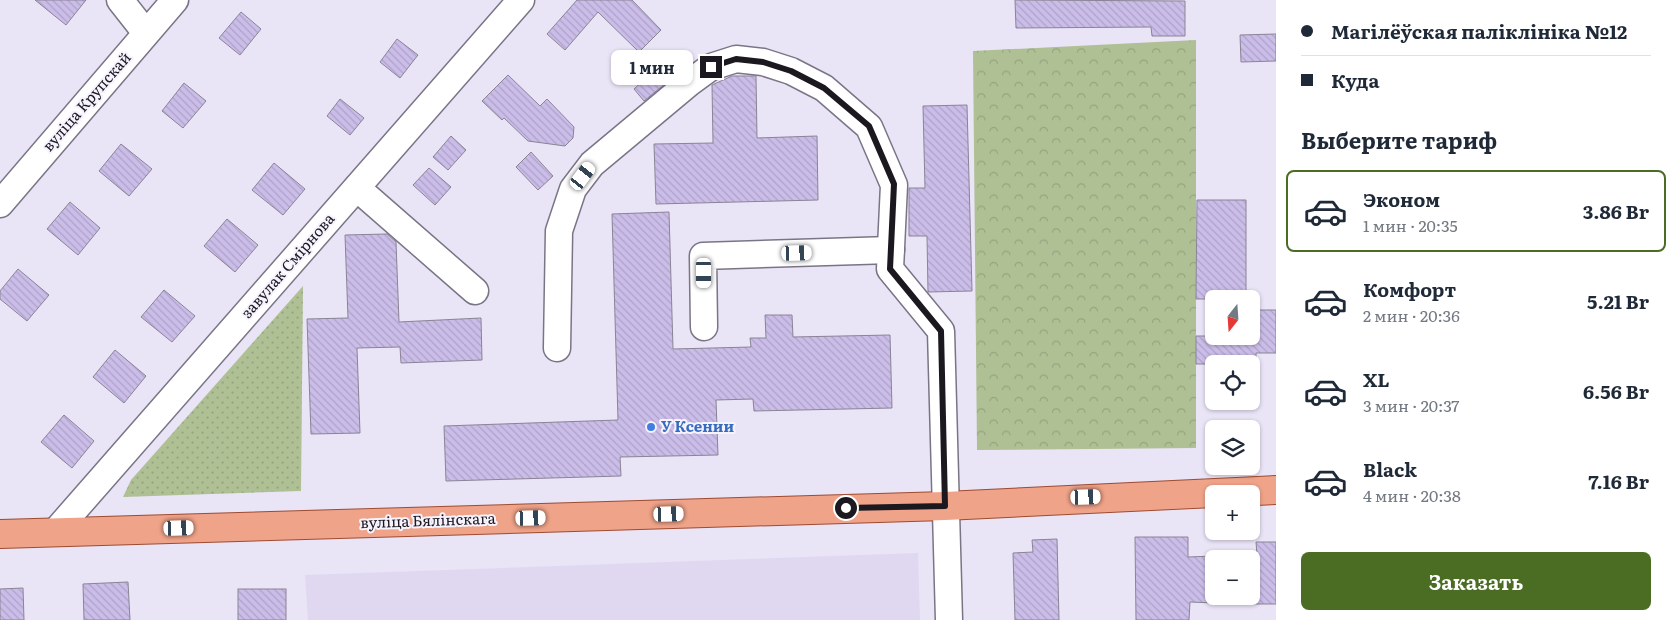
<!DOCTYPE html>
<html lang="ru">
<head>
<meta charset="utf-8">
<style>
	body { margin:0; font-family:Literata,serif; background:#f2f2f3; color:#1f2937; height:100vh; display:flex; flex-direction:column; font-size:19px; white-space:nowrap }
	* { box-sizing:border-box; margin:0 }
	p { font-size:16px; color:#747a83 }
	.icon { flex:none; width:28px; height:28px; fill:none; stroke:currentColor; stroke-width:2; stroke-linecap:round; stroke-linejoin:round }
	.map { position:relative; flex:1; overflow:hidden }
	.panel { display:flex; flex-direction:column; background:#fff; width:400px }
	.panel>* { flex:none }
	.top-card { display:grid; align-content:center; height:110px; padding:0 25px; background:#fff }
	.needle { width:32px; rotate:197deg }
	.buttons { position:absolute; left:1205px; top:290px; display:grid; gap:10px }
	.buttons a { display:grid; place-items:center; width:55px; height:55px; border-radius:8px; background:#fff; box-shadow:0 1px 4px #0004; font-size:25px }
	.end { position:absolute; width:22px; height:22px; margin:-11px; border:6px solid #1b191f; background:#fff; box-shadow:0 0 0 2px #fff }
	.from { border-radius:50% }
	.bubble { position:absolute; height:35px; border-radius:8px; background:#fff; box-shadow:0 1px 4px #0004; font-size:16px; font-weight:700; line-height:35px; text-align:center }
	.car { position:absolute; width:15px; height:30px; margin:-15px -8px; border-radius:6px; box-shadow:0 0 4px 1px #0007; background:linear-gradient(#fff 24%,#345 0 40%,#fff 0 76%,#345 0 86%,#fff 0) }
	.top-card b { display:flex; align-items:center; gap:18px; height:48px; font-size:19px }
	.top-card b+b { border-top:1px solid #e0e1e3 }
	.top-card i { width:12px; height:12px; background:#1f2937 }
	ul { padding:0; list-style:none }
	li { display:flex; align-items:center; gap:15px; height:82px; margin:0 10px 8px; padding:0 15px; border:2px solid transparent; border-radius:8px }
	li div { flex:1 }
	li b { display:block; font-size:19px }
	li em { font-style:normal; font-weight:700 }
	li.on { border-color:#4a6c23 }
	li>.icon { width:45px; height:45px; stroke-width:1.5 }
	h2 { padding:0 25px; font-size:22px; line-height:60px }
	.primary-button { display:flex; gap:10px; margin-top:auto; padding:10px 25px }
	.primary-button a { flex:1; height:58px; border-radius:8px; background:#4a6c23; color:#fff; font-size:20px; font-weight:700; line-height:58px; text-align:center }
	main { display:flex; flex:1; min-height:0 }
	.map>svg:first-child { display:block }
</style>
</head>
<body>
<main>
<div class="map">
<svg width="1276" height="620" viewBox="0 0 1276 620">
	<defs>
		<pattern id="grass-dots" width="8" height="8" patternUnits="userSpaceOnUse" patternTransform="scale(1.25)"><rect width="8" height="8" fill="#afc094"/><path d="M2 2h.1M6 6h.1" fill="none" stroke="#96a47f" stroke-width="1.8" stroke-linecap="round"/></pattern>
		<pattern id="park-crowns" width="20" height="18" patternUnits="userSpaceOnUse" patternTransform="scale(1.25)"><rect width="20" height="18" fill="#afc094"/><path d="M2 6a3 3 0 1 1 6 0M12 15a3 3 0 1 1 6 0" fill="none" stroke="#96a47f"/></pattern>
		<pattern id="building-back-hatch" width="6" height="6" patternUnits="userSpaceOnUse" patternTransform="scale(1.25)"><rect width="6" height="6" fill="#cbbde9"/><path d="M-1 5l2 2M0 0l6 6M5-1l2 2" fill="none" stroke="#aea2c7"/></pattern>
	</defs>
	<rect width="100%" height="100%" fill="#eae4f7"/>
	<!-- built -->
	<path fill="#e0d8f1" d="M 918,553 L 920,620 L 308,620 L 305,575 Z"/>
	<!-- grass -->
	<path fill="url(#grass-dots)" d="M 303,286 L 301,491 L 123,497 L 131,480 Z"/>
	<!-- park -->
	<path fill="url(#park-crowns)" d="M 1196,40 L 1196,448 L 977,450 L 973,51 Z"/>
	<!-- building -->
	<g fill="url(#building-back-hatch)" stroke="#8a8495">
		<path d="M 35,0 L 86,0 L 66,25 Z"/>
		<path d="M 577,0 L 632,0 L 661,30 L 639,52 L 598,12 L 565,50 L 547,34 Z"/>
		<path d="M 1015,0 L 1185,1 L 1185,36 L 1152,36 L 1151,27 L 1016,28 Z"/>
		<path d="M 241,12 L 261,29 L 240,55 L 219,38 Z"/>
		<path d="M 1276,34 L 1276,61 L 1241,62 L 1240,35 Z"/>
		<path d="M 397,39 L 418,55 L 400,78 L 380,62 Z"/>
		<path d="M 665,61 L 677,74 L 644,101 L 634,89 Z"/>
		<path d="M 508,75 L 540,106 L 547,99 L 574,127 L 573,138 L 565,146 L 528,141 L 504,118 L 502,120 L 482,101 Z"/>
		<path d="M 732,76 L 756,76 L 757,138 L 817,136 L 818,200 L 656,204 L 654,144 L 713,143 L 712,85 Z"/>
		<path d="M 184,83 L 206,101 L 183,128 L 162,111 Z"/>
		<path d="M 340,99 L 364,118 L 350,135 L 327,116 Z"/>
		<path d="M 967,105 L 972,291 L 928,292 L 927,236 L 909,236 L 909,188 L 925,188 L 923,106 Z"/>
		<path d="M 451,136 L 466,150 L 448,170 L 433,157 Z"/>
		<path d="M 121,144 L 152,169 L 129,196 L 99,171 Z"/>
		<path d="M 531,152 L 553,176 L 538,190 L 516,167 Z"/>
		<path d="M 274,163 L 305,189 L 283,215 L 252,190 Z"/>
		<path d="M 429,168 L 451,187 L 435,205 L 413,185 Z"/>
		<path d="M 1197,200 L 1246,200 L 1246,299 L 1196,299 Z"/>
		<path d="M 70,202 L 100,228 L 78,255 L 47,229 Z"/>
		<path d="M 669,212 L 673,349 L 751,347 L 750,338 L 766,338 L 765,315 L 792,315 L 793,337 L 890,335 L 892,408 L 754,411 L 753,399 L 716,400 L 718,455 L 620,457 L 621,476 L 446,481 L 444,426 L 618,420 L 612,214 Z"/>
		<path d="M 227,219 L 258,245 L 235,272 L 204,246 Z"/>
		<path d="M 387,234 L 396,242 L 399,322 L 481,318 L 482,360 L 401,363 L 400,347 L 357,348 L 360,433 L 311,434 L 307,319 L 348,318 L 345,235 Z"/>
		<path d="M 18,269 L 49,295 L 27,321 L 0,299 L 0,291 Z"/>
		<path d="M 164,290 L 195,316 L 172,342 L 141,317 Z"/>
		<path d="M 1251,310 L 1276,310 L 1276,353 L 1256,353 L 1256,364 L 1196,364 L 1196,336 L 1251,336 Z"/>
		<path d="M 115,350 L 146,376 L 124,403 L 93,377 Z"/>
		<path d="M 64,415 L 94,441 L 72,468 L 41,442 Z"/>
		<path d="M 1135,537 L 1188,537 L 1188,557 L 1214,556 L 1214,603 L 1190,602 L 1189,620 L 1136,620 Z"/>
		<path d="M 1057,539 L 1059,620 L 1015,620 L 1013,553 L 1033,552 L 1032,540 Z"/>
		<path d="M 1256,542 L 1276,542 L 1276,604 L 1251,604 L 1251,555 L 1257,555 Z"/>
		<path d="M 128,582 L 130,620 L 84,620 L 83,584 Z"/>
		<path d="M 23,588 L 24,620 L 0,620 L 0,589 Z"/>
		<rect x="238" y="589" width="48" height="31"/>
	</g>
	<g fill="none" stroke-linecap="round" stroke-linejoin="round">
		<defs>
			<g id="minor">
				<path d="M 120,0 L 146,33"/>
				<path d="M 357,188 L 475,291"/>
				<path d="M 0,204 L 175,0"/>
				<path d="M 704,327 L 703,256 L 891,250"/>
				<path d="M 557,348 L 559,231 L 573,189 L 592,164 L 689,83 L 711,67 L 736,59 L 763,62 L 791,71 L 824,88 L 869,127 L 894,185 L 890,269 L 941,331 L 949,620"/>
				<path d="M 55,532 L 521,0"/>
			</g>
			<path id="major" d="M 0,534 L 945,506 L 1276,490"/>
		</defs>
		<!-- minor casing -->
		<use href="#minor" stroke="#7a7585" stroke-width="29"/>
		<!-- major casing -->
		<use href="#major" stroke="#9e4b31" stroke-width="30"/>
		<!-- minor -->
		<use href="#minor" stroke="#fff" stroke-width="26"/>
		<!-- major -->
		<use href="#major" stroke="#efa389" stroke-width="28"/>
	</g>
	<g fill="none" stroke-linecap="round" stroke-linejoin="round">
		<!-- route -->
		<path stroke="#1b191f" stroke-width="6" d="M 711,67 L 736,59 L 763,62 L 791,71 L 824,88 L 869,126 L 894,184 L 890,269 L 941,331 L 945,506 L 846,508"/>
	</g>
	<!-- markers -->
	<circle fill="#3f7fe0" stroke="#f7f3fe" stroke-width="2" cx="651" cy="427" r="5"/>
	<g text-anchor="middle" stroke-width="4" stroke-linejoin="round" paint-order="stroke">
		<!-- street labels -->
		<g font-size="15" fill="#1b191f" stroke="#f7f3fe">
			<text transform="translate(87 102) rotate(-49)" y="5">вуліца Крупскай</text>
			<text transform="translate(288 266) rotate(-49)" y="5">завулак Смірнова</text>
			<text transform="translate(428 521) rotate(-2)" y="5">вуліца Бялінскага</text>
		</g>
		<!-- shop labels -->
		<g font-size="15" font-weight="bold" fill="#366cbe" stroke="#f7f3fe" text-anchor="start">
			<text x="661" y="432">У Ксении</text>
		</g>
	</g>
</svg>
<div class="buttons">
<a><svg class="needle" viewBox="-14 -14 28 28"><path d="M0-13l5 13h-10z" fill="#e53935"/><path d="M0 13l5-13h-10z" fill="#747a83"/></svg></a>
<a><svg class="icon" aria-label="locate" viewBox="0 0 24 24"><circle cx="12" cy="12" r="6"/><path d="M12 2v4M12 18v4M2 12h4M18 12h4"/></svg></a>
<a><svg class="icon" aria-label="layers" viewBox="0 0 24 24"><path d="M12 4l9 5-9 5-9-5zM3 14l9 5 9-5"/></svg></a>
<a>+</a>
<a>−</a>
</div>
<i class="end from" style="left:846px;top:508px"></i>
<i class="end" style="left:711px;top:67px"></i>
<div class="bubble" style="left:611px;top:50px;width:82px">1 мин</div>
<i class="car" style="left:583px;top:176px;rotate:37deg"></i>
<i class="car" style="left:797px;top:253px;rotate:88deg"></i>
<i class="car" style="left:704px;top:273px;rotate:180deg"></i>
<i class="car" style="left:1086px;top:497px;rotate:88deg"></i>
<i class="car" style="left:669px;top:514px;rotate:88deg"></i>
<i class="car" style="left:531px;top:518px;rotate:88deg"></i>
<i class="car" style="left:179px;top:528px;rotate:88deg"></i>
</div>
<section class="panel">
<div class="top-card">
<b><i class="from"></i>Магілёўская паліклініка №12</b>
<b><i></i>Куда</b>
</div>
<h2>Выберите тариф</h2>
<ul>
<li class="on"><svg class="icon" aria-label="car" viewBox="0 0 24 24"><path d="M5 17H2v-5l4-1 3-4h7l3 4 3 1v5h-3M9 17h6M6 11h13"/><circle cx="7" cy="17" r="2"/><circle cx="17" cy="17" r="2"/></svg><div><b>Эконом</b><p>1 мин · 20:35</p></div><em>3.86 Br</em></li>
<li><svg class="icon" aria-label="car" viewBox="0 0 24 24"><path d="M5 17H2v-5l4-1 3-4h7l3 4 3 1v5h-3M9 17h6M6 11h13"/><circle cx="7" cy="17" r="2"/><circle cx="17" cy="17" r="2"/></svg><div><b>Комфорт</b><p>2 мин · 20:36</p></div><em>5.21 Br</em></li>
<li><svg class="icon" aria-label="car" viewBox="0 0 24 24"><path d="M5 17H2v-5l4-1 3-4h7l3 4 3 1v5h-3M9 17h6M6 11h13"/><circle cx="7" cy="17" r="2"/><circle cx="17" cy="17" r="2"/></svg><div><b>XL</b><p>3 мин · 20:37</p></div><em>6.56 Br</em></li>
<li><svg class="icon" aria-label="car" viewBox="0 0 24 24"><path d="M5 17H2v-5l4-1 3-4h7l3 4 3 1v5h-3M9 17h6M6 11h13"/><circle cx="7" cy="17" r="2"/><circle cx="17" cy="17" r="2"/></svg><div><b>Black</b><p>4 мин · 20:38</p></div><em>7.16 Br</em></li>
</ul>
<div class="primary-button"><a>Заказать</a></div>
</section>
</main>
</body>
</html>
